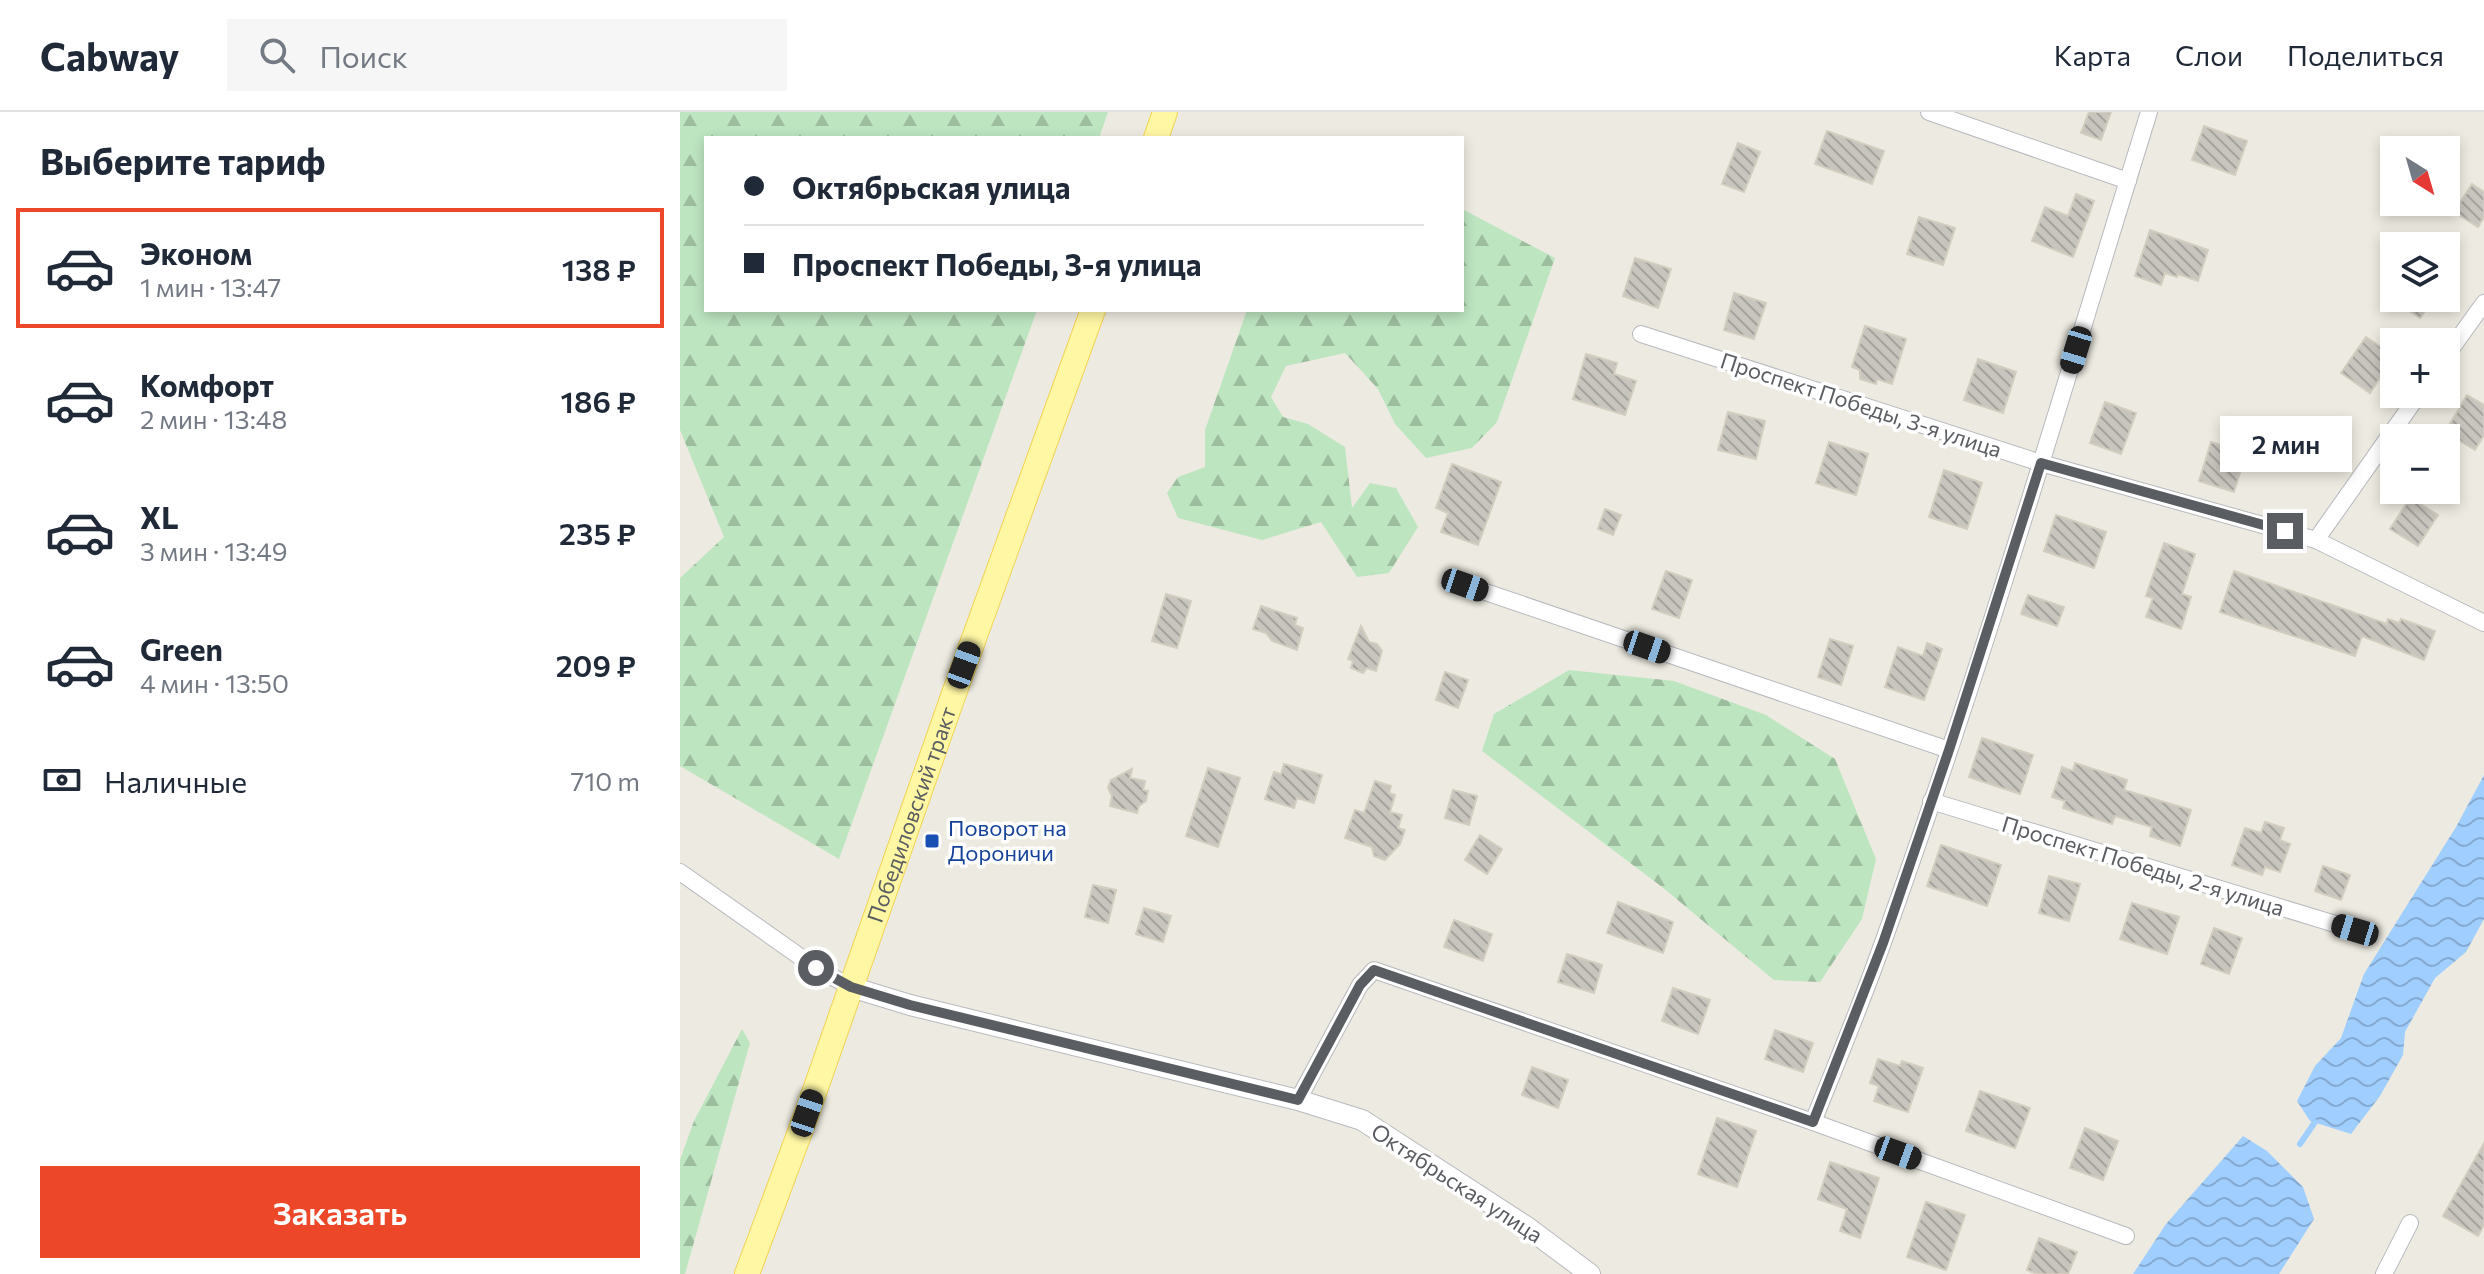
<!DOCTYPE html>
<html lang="ru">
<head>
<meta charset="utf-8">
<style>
	body { margin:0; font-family:Commissioner,sans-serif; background:#f6f6f7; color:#1f2937; height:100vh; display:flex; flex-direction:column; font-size:30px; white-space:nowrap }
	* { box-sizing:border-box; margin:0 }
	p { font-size:26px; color:#747a83 }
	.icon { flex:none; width:44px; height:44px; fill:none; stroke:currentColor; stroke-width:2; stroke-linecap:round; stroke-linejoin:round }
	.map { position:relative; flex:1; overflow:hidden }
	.sheet { display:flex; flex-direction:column; background:#fff; width:680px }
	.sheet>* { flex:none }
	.banner { position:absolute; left:24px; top:24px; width:760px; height:176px; border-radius:0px; box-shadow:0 4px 12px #0003; display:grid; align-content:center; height:176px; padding:0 40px; background:#fff }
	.needle { width:52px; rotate:143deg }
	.tools { position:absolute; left:1700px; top:24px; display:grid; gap:16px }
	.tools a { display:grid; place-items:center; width:80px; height:80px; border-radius:0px; background:#fff; box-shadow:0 4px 12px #0003; font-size:40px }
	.end { position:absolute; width:36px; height:36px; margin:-18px; border:10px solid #5a5d62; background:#fff; box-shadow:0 0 0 4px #fff }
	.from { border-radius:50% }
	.bubble { position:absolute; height:56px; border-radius:0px; background:#fff; box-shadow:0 4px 12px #0003; font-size:26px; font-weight:600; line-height:56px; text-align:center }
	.car { position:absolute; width:24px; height:48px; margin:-24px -12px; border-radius:10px; box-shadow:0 0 6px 2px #0007; background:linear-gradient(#222 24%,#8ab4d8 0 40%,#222 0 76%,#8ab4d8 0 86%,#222 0) }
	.banner b { display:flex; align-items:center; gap:28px; height:76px; font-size:30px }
	.banner b+b { border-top:2px solid #e0e1e3 }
	.banner i { width:20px; height:20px; background:#1f2937 }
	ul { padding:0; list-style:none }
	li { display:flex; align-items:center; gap:24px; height:120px; margin:0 16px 12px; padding:0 24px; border:4px solid transparent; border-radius:0px }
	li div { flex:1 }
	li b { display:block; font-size:30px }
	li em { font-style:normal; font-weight:600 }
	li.current { border-color:#ec4728 }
	li>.icon { width:72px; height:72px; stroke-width:1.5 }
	h2 { padding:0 40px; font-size:36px; line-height:96px }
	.pay { display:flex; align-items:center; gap:20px; height:88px; padding:0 40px; font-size:30px }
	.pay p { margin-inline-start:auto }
	.cta { display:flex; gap:16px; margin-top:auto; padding:16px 40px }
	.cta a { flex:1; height:92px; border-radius:0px; background:#ec4728; color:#fff; font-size:32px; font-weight:600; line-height:92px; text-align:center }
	header { display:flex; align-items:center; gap:48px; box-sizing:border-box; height:112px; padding:0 40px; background:#fff; border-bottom:2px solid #e0e1e3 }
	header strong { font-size:38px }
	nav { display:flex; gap:44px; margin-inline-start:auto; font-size:28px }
	.search { width:560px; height:72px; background:#f6f6f7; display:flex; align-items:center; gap:20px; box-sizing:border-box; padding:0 28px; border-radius:0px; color:#747a83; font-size:30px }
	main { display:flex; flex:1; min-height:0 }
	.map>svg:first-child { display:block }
</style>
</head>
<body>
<header>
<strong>Cabway</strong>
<div class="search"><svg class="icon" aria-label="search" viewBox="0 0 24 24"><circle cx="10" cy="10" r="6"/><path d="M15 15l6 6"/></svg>Поиск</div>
<nav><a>Карта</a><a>Слои</a><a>Поделиться</a></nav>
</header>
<main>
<section class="sheet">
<h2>Выберите тариф</h2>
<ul>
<li class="current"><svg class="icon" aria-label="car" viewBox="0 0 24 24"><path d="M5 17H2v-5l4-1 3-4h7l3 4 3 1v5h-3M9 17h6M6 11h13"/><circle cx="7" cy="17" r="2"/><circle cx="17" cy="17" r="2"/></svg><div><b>Эконом</b><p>1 мин · 13:47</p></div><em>138 ₽</em></li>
<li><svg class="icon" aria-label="car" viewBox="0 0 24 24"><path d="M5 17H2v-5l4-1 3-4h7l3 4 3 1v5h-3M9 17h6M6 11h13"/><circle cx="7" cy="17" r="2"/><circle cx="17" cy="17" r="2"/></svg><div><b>Комфорт</b><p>2 мин · 13:48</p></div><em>186 ₽</em></li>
<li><svg class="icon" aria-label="car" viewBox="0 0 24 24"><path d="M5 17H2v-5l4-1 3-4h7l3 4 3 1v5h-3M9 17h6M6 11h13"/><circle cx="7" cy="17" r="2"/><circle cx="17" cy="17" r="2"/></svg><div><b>XL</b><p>3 мин · 13:49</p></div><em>235 ₽</em></li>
<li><svg class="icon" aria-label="car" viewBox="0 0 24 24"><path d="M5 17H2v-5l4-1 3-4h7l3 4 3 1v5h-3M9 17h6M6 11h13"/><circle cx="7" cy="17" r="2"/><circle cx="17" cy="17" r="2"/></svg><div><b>Green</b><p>4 мин · 13:50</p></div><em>209 ₽</em></li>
</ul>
<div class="pay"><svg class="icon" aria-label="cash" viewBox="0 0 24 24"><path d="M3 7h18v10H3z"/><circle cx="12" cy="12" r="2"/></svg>Наличные<p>710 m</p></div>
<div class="cta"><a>Заказать</a></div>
</section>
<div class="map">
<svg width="1804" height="1162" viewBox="0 0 1804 1162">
	<defs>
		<pattern id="forest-firs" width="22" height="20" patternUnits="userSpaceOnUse" patternTransform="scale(2)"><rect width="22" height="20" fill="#bde5c0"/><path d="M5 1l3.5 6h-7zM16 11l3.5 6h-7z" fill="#9dbd9f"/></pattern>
		<pattern id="water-waves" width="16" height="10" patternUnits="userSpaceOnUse" patternTransform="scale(2)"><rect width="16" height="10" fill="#9fceff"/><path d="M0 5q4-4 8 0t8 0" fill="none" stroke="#85aad2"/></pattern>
		<pattern id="building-back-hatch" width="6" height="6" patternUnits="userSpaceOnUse" patternTransform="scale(2)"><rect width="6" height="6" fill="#c8c5be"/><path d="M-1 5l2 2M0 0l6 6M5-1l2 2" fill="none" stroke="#a5a39e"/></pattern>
	</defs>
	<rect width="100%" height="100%" fill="#edebe1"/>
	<!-- forest -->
	<g fill="url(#forest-firs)">
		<path d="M 0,0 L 428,0 L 419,26 L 26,26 L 26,198 L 357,198 L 159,747 L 0,654 L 0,466 L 44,425 L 0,318 Z"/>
		<path d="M 782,97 L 875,146 L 817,310 L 792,336 L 746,346 L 715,312 L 698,277 L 665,241 L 606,254 L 591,285 L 603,305 L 628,312 L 665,335 L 672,396 L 690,371 L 716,376 L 738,415 L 709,461 L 677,465 L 641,410 L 582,428 L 498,406 L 487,381 L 498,365 L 525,355 L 525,318 L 567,198 L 782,198 Z"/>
		<path d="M 889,558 L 994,569 L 1086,603 L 1155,647 L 1196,747 L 1182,807 L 1140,870 L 1094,868 L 982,775 L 802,639 L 814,602 Z"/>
		<path d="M 62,917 L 70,931 L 5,1162 L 0,1162 L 0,1048 L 14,1009 Z"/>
	</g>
	<!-- water -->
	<g fill="url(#water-waves)">
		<path d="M 1804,663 L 1804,807 L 1786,840 L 1755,866 L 1725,920 L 1723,943 L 1700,984 L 1671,1022 L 1630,1009 L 1617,989 L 1635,954 L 1661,926 L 1684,862 L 1776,715 Z"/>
		<path d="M 1563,1024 L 1587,1039 L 1623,1075 L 1634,1107 L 1599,1162 L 1453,1162 L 1486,1112 Z"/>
	</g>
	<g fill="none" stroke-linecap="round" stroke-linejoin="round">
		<!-- stream -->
		<path stroke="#9fceff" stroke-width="6" d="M 1620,1032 L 1635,1010"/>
	</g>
	<!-- building -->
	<g fill="url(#building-back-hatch)" stroke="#d2cdbf" stroke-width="2">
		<path d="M 1409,0 L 1431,0 L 1421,28 L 1401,21 Z"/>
		<path d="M 1524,14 L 1567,29 L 1555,63 L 1512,48 Z"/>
		<path d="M 1147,19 L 1204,39 L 1192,72 L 1135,52 Z"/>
		<path d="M 1058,31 L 1080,40 L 1064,80 L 1042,72 Z"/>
		<path d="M 1792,72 L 1804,80 L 1804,105 L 1798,115 L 1774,100 Z"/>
		<path d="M 1396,82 L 1414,89 L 1393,145 L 1352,129 L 1365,95 L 1388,104 Z"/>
		<path d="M 1239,105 L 1275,116 L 1263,153 L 1227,142 Z"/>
		<path d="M 1470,118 L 1528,138 L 1518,169 L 1498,162 L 1497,165 L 1485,161 L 1481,173 L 1455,164 Z"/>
		<path d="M 955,146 L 991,157 L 978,196 L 943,184 Z"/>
		<path d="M 1054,181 L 1086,191 L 1074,227 L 1044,218 Z"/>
		<path d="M 1710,186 L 1754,186 L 1740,206 Z"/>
		<path d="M 1185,214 L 1226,227 L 1212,272 L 1197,267 L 1196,272 L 1180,267 L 1180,258 L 1172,255 Z"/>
		<path d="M 1686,225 L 1714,244 L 1690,281 L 1661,261 Z"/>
		<path d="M 906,242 L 937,251 L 934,262 L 956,269 L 945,303 L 893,287 Z"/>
		<path d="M 1298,247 L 1336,260 L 1323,301 L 1284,288 Z"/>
		<path d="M 1787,283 L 1804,293 L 1804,323 L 1795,338 L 1765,320 Z"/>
		<path d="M 1425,290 L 1456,301 L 1441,342 L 1410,331 Z"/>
		<path d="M 1048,300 L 1085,309 L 1076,347 L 1038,338 Z"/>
		<path d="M 1149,330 L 1188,342 L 1176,383 L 1136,371 Z"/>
		<path d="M 1531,330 L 1566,341 L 1554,380 L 1519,369 Z"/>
		<path d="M 772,352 L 821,370 L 798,433 L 761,420 L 768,401 L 756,396 Z"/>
		<path d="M 1264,358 L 1302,371 L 1287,417 L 1249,405 Z"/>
		<path d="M 1730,386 L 1758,403 L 1738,434 L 1710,417 Z"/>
		<path d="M 925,397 L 941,403 L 933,423 L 918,417 Z"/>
		<path d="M 1376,403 L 1426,420 L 1414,456 L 1364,439 Z"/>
		<path d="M 1484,431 L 1515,442 L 1502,482 L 1511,485 L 1501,517 L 1466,505 L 1473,486 L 1466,484 Z"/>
		<path d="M 986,459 L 1012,468 L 999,506 L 972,497 Z"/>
		<path d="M 1554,459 L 1707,512 L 1708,507 L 1719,511 L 1721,507 L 1755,519 L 1744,548 L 1682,524 L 1675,544 L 1540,500 Z"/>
		<path d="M 486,482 L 511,489 L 497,536 L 472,529 Z"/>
		<path d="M 1348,483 L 1384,495 L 1377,514 L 1341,502 Z"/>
		<path d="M 581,494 L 617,506 L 615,513 L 623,516 L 617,538 L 592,529 L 586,521 L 573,517 Z"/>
		<path d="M 681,514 L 689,530 L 697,532 L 702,539 L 696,559 L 687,556 L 683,561 L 671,556 L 673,549 L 668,547 Z"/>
		<path d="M 1150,527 L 1173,534 L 1161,573 L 1138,565 Z"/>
		<path d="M 1247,531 L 1262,537 L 1244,588 L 1205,575 L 1218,535 L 1243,544 Z"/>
		<path d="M 765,560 L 788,568 L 778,596 L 756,588 Z"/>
		<path d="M 1302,626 L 1353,643 L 1340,682 L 1289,665 Z"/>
		<path d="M 1395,651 L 1447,668 L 1444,678 L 1511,698 L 1500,734 L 1470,724 L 1472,715 L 1435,704 L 1432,712 L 1383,696 L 1385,689 L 1372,685 L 1382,655 L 1393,659 Z"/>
		<path d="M 604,652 L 642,663 L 634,691 L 617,686 L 614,696 L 585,687 L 594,660 L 601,662 Z"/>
		<path d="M 528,656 L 560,666 L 538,735 L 506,724 Z"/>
		<path d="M 452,657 L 450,666 L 465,669 L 463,678 L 468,679 L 466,689 L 459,694 L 457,701 L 430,694 L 432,684 L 428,676 L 431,668 Z"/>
		<path d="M 695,669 L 711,674 L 709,681 L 715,683 L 710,700 L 722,703 L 718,716 L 725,718 L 720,732 L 705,748 L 694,744 L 692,735 L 665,726 L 675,698 L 684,701 Z"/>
		<path d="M 773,678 L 797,684 L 789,713 L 765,706 Z"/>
		<path d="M 1585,710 L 1604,716 L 1600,728 L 1610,732 L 1600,760 L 1585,755 L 1582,763 L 1552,753 L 1565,716 L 1581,721 Z"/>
		<path d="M 800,723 L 822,737 L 807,762 L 785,748 Z"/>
		<path d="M 1261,733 L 1321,753 L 1307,794 L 1247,774 Z"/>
		<path d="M 1643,754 L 1670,763 L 1661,788 L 1635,779 Z"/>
		<path d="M 1369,764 L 1400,772 L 1389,809 L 1359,801 Z"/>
		<path d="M 413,773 L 436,778 L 428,811 L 405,805 Z"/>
		<path d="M 938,790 L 993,810 L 983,841 L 927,821 Z"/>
		<path d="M 1452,791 L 1499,805 L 1487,842 L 1440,827 Z"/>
		<path d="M 464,796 L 491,804 L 483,830 L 456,822 Z"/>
		<path d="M 774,808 L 812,822 L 803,849 L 764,835 Z"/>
		<path d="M 1534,816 L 1562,826 L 1549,862 L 1521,852 Z"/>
		<path d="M 887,842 L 922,853 L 914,881 L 878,870 Z"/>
		<path d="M 993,876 L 1030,888 L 1018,922 L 982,909 Z"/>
		<path d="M 1095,918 L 1133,931 L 1123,960 L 1085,947 Z"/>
		<path d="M 1198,947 L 1220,954 L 1222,949 L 1243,956 L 1228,1000 L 1194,989 L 1199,974 L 1190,971 Z"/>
		<path d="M 852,955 L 888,968 L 878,996 L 842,983 Z"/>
		<path d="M 1300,979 L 1350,996 L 1335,1036 L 1286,1019 Z"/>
		<path d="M 1037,1006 L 1076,1019 L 1057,1075 L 1018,1062 Z"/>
		<path d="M 1405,1016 L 1438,1029 L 1423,1068 L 1390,1056 Z"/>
		<path d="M 1804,1031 L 1804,1113 L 1798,1124 L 1763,1104 Z"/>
		<path d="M 1150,1050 L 1199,1066 L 1180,1126 L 1160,1119 L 1167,1097 L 1138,1087 Z"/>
		<path d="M 1246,1090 L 1285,1103 L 1266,1158 L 1227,1145 Z"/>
		<path d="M 1359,1126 L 1397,1140 L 1388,1162 L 1357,1162 L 1347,1158 Z"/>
	</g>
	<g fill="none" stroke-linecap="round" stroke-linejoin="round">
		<defs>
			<g id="minor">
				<path d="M 1249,0 L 1448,69"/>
				<path d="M 961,222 L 1361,351 L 1636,428 L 1804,511"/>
				<path d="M 1766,244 L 1804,191"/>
				<path d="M 1636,428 L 1739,282"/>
				<path d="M 785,473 L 1269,638"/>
				<path d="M 1251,689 L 1675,818"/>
				<path d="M 0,760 L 136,856 L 171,875"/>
				<path d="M 618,988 L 680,873 L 694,858 L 1133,1010 L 1446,1124"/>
				<path d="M 1133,1010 C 1153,960 1174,909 1193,858 C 1296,576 1380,287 1469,0"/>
				<path d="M 1704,1162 L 1730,1111"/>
			</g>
			<path id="tertiary" d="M 171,875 L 230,893 L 618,988 L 682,1008 L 847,1115 L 910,1162"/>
			<g id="primary">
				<path d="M 476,26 L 485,0"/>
				<path id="s1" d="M 67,1162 L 127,1001 L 272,587 L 413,198"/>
			</g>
		</defs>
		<!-- minor casing -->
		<use href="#minor" stroke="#b7b9be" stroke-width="18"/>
		<!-- tertiary casing -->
		<use href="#tertiary" stroke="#b7b9be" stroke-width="22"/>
		<!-- primary casing -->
		<use href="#primary" stroke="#f3d354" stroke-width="26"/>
		<!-- minor -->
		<use href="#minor" stroke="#fff" stroke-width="16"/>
		<!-- tertiary -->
		<use href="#tertiary" stroke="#fff" stroke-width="20"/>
		<!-- primary -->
		<use href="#primary" stroke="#fff7a4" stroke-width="24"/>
	</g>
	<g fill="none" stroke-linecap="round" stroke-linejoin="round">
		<!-- route -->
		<path stroke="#5a5d62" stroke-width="10" d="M 136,856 L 171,875 L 230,893 L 618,988 L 680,873 L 694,858 L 1133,1010 L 1203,831 L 1269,638 L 1361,351 L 1605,419"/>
	</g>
	<!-- markers -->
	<rect fill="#1a4fb4" stroke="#fff" stroke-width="3" x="244" y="721" width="16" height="16" rx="4"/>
	<g text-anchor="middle" stroke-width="7" stroke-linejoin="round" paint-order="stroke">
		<!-- street labels -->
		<g font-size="22" fill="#5a5d62" stroke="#fff">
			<text transform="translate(1181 293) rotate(18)" y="8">Проспект Победы, 3-я улица</text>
			<text dy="8" stroke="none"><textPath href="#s1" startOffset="488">Победиловский тракт</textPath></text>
			<text transform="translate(1463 754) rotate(17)" y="8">Проспект Победы, 2-я улица</text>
			<text transform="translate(777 1071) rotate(33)" y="8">Октябрьская улица</text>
		</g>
		<!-- transit labels -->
		<g font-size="22" fill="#164399" stroke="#fff" text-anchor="start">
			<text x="268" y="724">Поворот на<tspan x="268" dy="25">Дороничи</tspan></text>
		</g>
	</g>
</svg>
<div class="tools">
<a><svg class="needle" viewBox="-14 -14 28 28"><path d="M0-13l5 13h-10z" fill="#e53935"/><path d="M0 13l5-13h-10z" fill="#747a83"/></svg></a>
<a><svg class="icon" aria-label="layers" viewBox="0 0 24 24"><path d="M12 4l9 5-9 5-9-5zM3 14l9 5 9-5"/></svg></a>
<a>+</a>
<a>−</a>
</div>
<i class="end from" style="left:136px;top:856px"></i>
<i class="end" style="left:1605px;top:419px"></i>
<div class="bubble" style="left:1540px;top:304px;width:132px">2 мин</div>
<i class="car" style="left:1396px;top:238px;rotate:197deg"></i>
<i class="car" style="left:785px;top:473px;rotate:109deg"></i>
<i class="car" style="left:967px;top:535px;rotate:109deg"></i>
<i class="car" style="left:284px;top:553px;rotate:20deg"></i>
<i class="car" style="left:1675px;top:818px;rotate:287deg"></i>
<i class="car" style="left:127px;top:1001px;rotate:19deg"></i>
<i class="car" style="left:1218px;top:1041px;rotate:110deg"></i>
<div class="banner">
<b><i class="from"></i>Октябрьская улица</b>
<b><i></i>Проспект Победы, 3-я улица</b>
</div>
</div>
</main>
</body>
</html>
